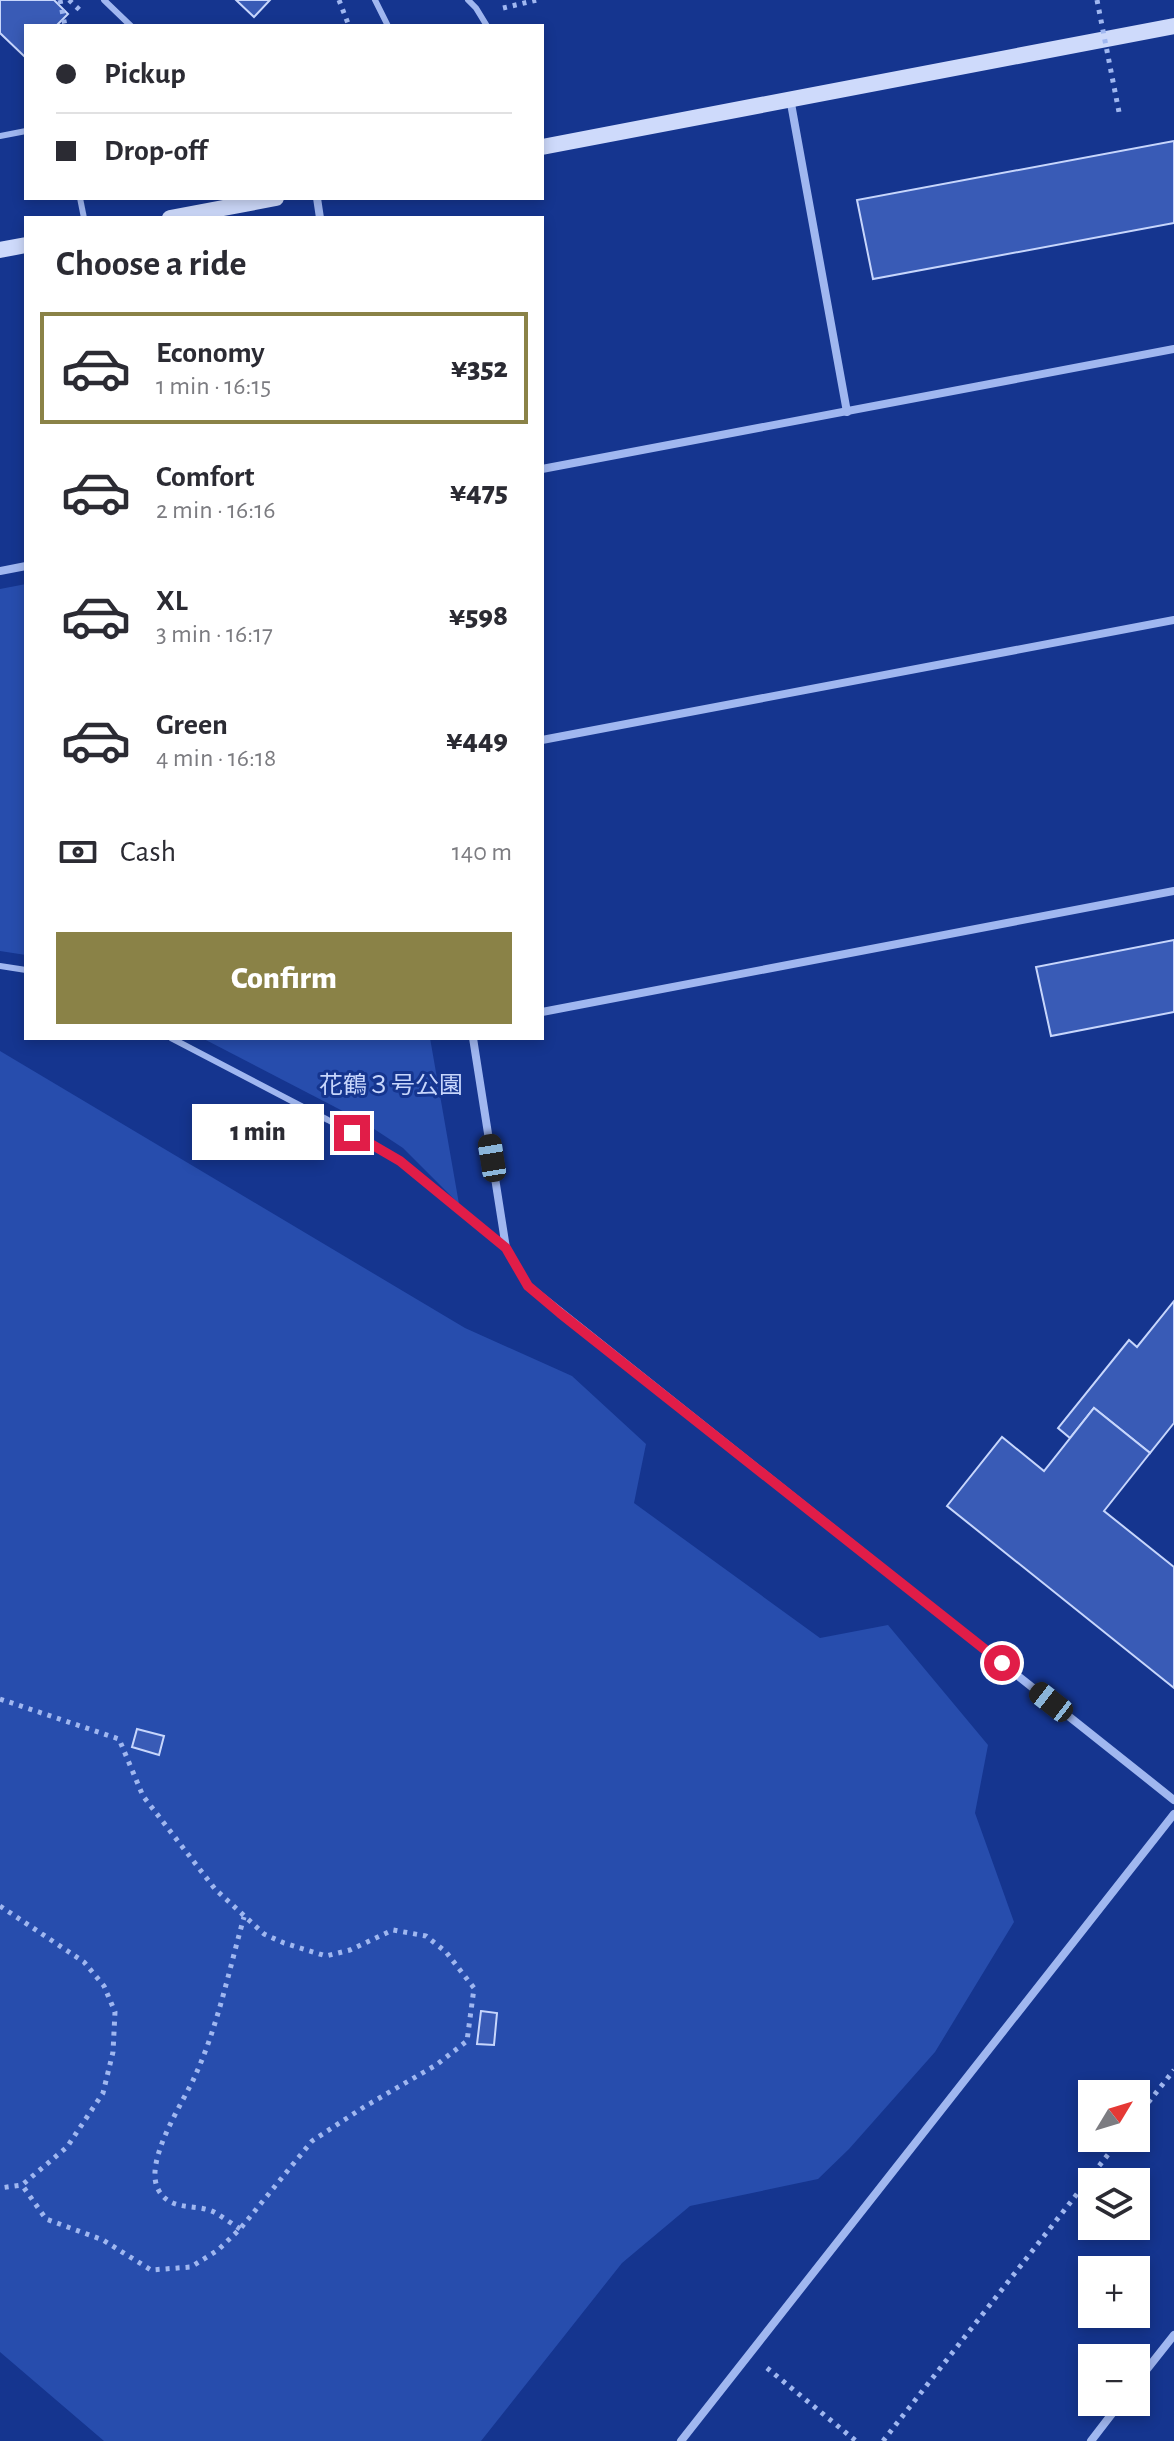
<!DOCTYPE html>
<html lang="en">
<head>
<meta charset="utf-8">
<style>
	body { margin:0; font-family:"Alegreya Sans","Noto Sans JP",sans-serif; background:#f7f7f7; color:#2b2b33; height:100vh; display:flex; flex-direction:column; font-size:30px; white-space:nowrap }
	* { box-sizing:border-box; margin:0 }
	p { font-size:26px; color:#7c7c81 }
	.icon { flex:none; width:44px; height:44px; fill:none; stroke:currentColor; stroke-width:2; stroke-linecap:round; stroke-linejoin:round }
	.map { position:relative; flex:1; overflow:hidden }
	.side { position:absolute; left:24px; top:216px; width:520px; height:824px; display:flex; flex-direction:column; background:#fff; border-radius:0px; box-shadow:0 4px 12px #0003 }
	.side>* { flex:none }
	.guide { position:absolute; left:24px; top:24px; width:520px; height:176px; border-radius:0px; box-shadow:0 4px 12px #0003; display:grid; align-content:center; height:176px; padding:0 32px; background:#fff }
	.needle { width:52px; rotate:52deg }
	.tools { position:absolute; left:1078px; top:2080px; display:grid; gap:16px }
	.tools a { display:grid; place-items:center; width:72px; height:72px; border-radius:0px; background:#fff; box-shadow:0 4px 12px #0003; font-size:40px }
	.end { position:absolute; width:36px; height:36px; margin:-18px; border:10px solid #e11d48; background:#fff; box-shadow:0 0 0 4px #fff }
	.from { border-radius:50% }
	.bubble { position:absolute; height:56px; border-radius:0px; background:#fff; box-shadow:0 4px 12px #0003; font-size:26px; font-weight:800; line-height:56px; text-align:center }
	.car { position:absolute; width:24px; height:48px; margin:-24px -12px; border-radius:10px; box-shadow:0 0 6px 2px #0007; background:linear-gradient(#222 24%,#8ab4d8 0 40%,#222 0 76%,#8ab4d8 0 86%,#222 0) }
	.guide b { display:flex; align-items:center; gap:28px; height:76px; font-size:30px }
	.guide b+b { border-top:2px solid #e1e1e2 }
	.guide i { width:20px; height:20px; background:#2b2b33 }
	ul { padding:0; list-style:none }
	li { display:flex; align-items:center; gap:24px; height:112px; margin:0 16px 12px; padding:0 16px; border:4px solid transparent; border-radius:0px }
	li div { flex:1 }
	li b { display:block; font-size:30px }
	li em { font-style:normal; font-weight:800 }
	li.active { border-color:#8a8247 }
	li>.icon { width:72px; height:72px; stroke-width:1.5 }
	h2 { padding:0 32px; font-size:36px; line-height:96px }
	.pay { display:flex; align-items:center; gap:20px; height:88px; padding:0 32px; font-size:30px }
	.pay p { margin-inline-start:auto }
	.action { display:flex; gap:16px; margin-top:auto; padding:16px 32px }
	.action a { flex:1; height:92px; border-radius:0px; background:#8a8247; color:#fff; font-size:32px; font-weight:800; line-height:92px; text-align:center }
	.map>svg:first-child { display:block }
</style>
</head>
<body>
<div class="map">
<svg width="1174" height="2441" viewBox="0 0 1174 2441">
	<rect width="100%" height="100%" fill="#15358f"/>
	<!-- green -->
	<g fill="#274dad">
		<path d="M 26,584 L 26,955 L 0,951 L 0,589 Z"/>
		<path d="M 202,1038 L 430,1038 L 459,1204 L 403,1148 L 362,1121 Z"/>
		<path d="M 0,1051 L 465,1328 L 572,1376 L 646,1444 L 634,1503 L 820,1638 L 888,1625 L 988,1745 L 975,1813 L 1014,1922 L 935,2052 L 849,2149 L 818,2179 L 690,2206 L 622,2263 L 481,2441 L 104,2441 L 0,2352 Z"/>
	</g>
	<!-- building -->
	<g fill="#395bb6" stroke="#c7d6fc" stroke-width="2">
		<path d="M 0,0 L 54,0 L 68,14 L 56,26 L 26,26 L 26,58 L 0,33 Z"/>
		<path d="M 236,0 L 270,0 L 254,17 Z"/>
		<path d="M 1174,141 L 1174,223 L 873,279 L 857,200 Z"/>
		<path d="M 1174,940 L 1174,1012 L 1051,1036 L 1036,967 Z"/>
		<path d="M 1174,1301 L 1174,1423 L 1150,1453 L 1094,1408 L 1070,1438 L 1058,1428 L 1129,1340 L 1137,1347 Z"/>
		<path d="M 1094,1408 L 1150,1453 L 1104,1511 L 1174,1567 L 1174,1688 L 947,1506 L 1002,1437 L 1044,1471 Z"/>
		<path d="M 137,1729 L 164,1736 L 159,1755 L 132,1747 Z"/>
		<path d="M 481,2011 L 497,2013 L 494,2045 L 477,2044 Z"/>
	</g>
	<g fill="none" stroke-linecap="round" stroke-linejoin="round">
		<!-- path -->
		<g stroke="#a0b7f0" stroke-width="5" stroke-dasharray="4 6" stroke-linecap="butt">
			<path d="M 60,0 L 65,26"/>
			<path d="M 69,0 L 83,13"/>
			<path d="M 339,0 L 349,26"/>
			<path d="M 503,8 L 537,0"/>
			<path d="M 0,1699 L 119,1739 L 143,1796 L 215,1889 L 264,1934 L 284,1943 L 326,1956 L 350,1950 L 393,1930 L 426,1936 L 446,1952 L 474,1988 L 467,2041 L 436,2065 L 364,2107 L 312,2141 L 240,2229 L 218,2250 L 191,2267 L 151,2270 L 103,2240 L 46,2219 L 22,2185"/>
			<path d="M 0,1906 L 84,1962 L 104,1986 L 115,2012 L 113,2052 L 103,2093 L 67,2147 L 22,2185 L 0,2188"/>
			<path d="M 1136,2118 L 1174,2070"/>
			<path d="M 240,2229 C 232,2224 223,2217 214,2212 C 195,2203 172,2212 159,2191 C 142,2163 183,2103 195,2076 C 218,2026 229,1970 244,1917"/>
			<path d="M 767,2368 L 856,2441"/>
			<path d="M 883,2441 L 1121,2138"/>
		</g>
		<!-- lane -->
		<g stroke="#a0b7f0" stroke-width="6">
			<path d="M 104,0 L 131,26"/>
			<path d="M 375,0 L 388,26"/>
			<path d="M 468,0 L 476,8 L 487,26"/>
			<path d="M 0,136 L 26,131"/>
			<path d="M 80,198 L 84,218"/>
			<path d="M 0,966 L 26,970"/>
			<path d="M 171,1038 L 328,1120 L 400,1161 L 506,1248"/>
		</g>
		<!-- street -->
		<g stroke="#a0b7f0" stroke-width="8">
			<path d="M 790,98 L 847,412"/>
			<path d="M 317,198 L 320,218"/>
			<path d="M 542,469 L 1174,349"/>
			<path d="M 0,571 L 26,566"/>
			<path d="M 542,740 L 1174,620"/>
			<path d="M 542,1012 L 1174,891"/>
			<path d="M 473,1038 L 506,1248 L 528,1286 L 1174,1800"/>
			<path d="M 1136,2383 L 1174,2335"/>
			<path d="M 681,2441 L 1174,1814"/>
			<path d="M 1091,2441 L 1121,2402"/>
		</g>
		<!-- secondary -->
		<g stroke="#cedafb" stroke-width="16">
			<path d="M 542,147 L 1174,26"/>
			<path d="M 170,218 L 276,198"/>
			<path d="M 0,250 L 26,245"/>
		</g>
		<!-- path-bridge -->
		<path stroke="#a0b7f0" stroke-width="5" stroke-dasharray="4 6" stroke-linecap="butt" d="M 1097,0 L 1119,112"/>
	</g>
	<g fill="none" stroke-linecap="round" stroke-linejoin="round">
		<!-- route -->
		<path stroke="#e11d48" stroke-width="10" d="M 352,1133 L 400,1161 L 506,1248 L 528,1286 L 560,1313 L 1002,1663"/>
	</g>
	<g text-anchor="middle" stroke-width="6" stroke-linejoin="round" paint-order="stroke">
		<!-- park labels -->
		<g font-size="24" fill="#c7d6fc" stroke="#15358f">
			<text x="391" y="1093">花鶴３号公園</text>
		</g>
	</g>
</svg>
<div class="tools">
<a><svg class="needle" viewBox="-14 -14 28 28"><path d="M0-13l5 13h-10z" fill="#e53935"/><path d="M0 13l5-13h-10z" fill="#7c7c81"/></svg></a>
<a><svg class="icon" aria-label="layers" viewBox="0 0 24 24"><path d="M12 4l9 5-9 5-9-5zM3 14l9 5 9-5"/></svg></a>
<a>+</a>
<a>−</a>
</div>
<i class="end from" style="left:1002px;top:1663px"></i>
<i class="end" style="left:352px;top:1133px"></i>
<div class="bubble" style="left:192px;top:1104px;width:132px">1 min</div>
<i class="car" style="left:492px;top:1158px;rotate:351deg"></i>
<i class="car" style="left:1051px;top:1702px;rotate:308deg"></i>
<div class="guide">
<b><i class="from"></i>Pickup</b>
<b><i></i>Drop-off</b>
</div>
<section class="side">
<h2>Choose a ride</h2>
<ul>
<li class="active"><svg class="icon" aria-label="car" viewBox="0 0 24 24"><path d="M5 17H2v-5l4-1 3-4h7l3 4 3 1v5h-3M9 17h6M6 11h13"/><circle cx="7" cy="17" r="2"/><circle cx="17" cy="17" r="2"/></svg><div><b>Economy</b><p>1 min · 16:15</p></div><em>¥352</em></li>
<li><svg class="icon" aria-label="car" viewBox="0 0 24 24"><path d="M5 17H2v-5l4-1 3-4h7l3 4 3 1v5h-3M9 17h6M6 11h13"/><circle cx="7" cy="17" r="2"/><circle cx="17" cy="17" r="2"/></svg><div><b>Comfort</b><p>2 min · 16:16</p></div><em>¥475</em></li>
<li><svg class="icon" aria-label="car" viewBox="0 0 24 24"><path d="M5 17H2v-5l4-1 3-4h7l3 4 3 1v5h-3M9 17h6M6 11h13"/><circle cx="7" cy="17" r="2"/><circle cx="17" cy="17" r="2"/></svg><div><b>XL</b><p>3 min · 16:17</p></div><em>¥598</em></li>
<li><svg class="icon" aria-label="car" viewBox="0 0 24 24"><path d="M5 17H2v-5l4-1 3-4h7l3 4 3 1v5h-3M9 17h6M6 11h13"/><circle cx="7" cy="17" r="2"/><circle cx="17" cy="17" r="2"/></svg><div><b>Green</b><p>4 min · 16:18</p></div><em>¥449</em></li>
</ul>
<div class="pay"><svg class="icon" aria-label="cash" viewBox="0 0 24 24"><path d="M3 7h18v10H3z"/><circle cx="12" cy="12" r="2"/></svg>Cash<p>140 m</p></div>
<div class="action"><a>Confirm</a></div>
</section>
</div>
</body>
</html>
